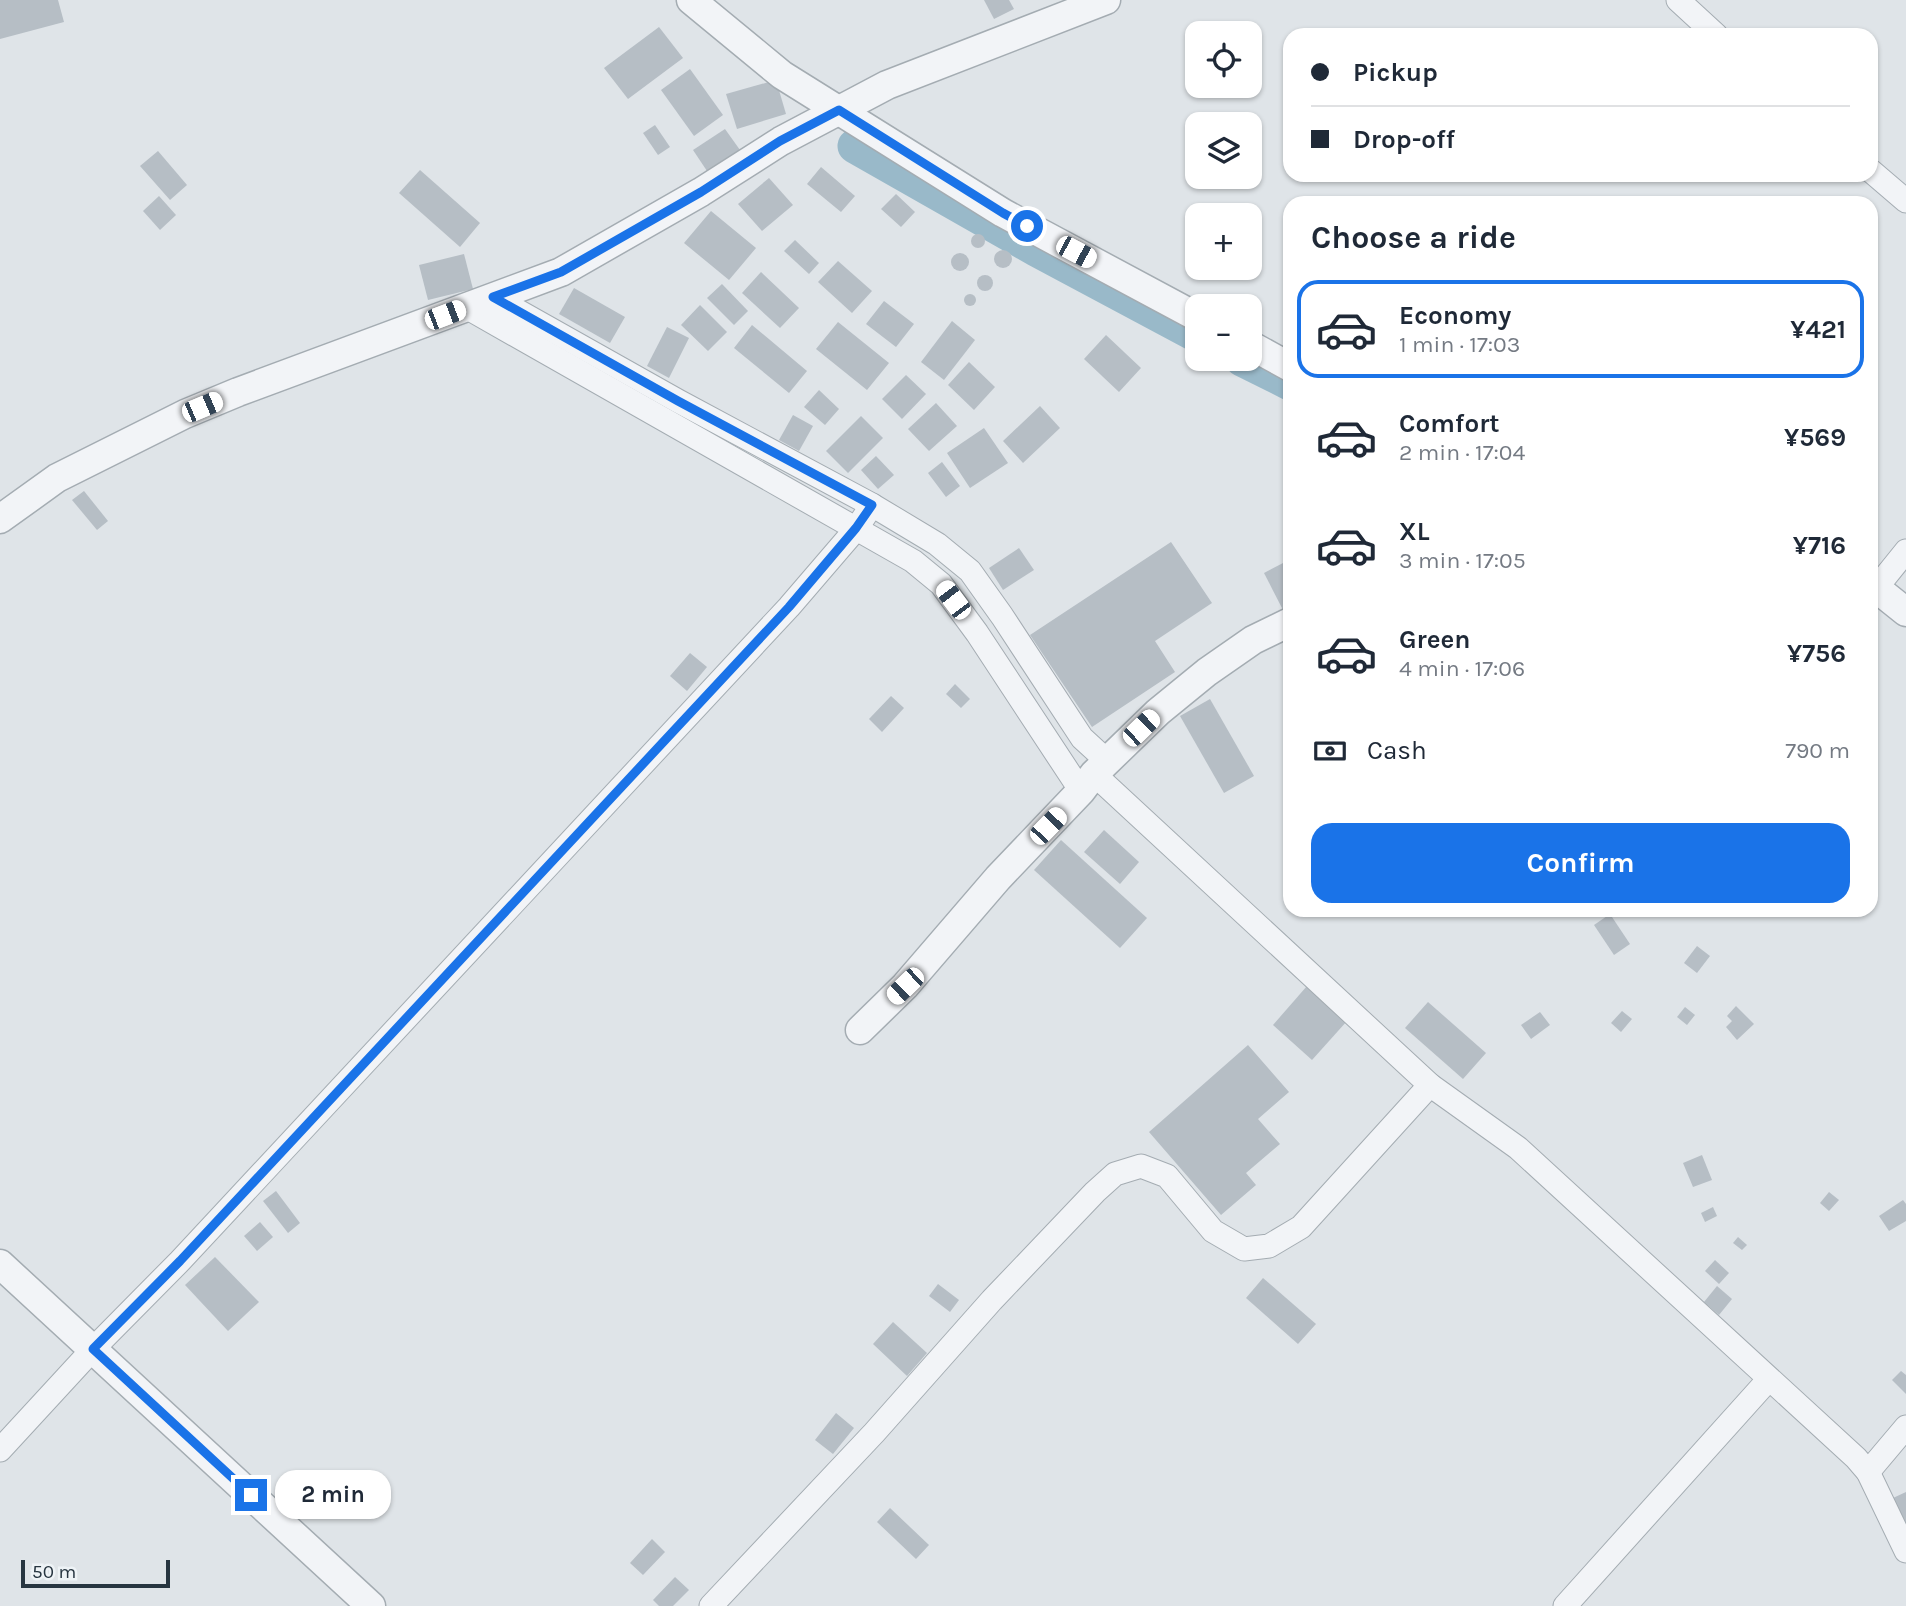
<!DOCTYPE html>
<html lang="en">
<head>
<meta charset="utf-8">
<style>
	body { margin:0; font-family:Karla,sans-serif; background:#f2f2f3; color:#1f2937; height:100vh; display:flex; flex-direction:column; font-size:26px; white-space:nowrap }
	* { box-sizing:border-box; margin:0 }
	p { font-size:23px; color:#747a83 }
	.icon { flex:none; width:38px; height:38px; fill:none; stroke:currentColor; stroke-width:2; stroke-linecap:round; stroke-linejoin:round }
	.map { position:relative; flex:1; overflow:hidden }
	.drawer { position:absolute; left:1283px; top:196px; width:595px; height:721px; display:flex; flex-direction:column; background:#fff; border-radius:21px; box-shadow:0 2px 5px #0004 }
	.drawer>* { flex:none }
	.banner { position:absolute; left:1283px; top:28px; width:595px; height:154px; border-radius:21px; box-shadow:0 2px 5px #0004; display:grid; align-content:center; height:154px; padding:0 28px; background:#fff }
	.controls { position:absolute; left:1185px; top:21px; display:grid; gap:14px }
	.controls a { display:grid; place-items:center; width:77px; height:77px; border-radius:14px; background:#fff; box-shadow:0 2px 5px #0004; font-size:35px }
	.scale { position:absolute; left:21px; bottom:18px; width:149px; box-sizing:border-box; padding-left:7px; border:4px solid #273540; border-top:0; font-size:19px; line-height:24px; white-space:nowrap; color:#273540; -webkit-text-stroke:5px #eef3f6; paint-order:stroke }
	.end { position:absolute; width:32px; height:32px; margin:-16px; border:9px solid #1a73e8; background:#fff; box-shadow:0 0 0 4px #fff }
	.from { border-radius:50% }
	.bubble { position:absolute; height:49px; border-radius:21px; background:#fff; box-shadow:0 2px 5px #0004; font-size:23px; font-weight:700; line-height:49px; text-align:center }
	.car { position:absolute; width:21px; height:42px; margin:-21px -10px; border-radius:9px; box-shadow:0 0 5px 2px #0007; background:linear-gradient(#fff 24%,#345 0 40%,#fff 0 76%,#345 0 86%,#fff 0) }
	.banner b { display:flex; align-items:center; gap:24px; height:66px; font-size:26px }
	.banner b+b { border-top:2px solid #e0e1e3 }
	.banner i { width:18px; height:18px; background:#1f2937 }
	ul { padding:0; list-style:none }
	li { display:flex; align-items:center; gap:21px; height:98px; margin:0 14px 10px; padding:0 14px; border:4px solid transparent; border-radius:21px }
	li div { flex:1 }
	li b { display:block; font-size:26px }
	li em { font-style:normal; font-weight:700 }
	li.active { border-color:#1a73e8 }
	li>.icon { width:63px; height:63px; stroke-width:1.5 }
	h2 { padding:0 28px; font-size:32px; line-height:84px }
	.pay { display:flex; align-items:center; gap:18px; height:77px; padding:0 28px; font-size:26px }
	.pay p { margin-inline-start:auto }
	.action { display:flex; gap:14px; margin-top:auto; padding:14px 28px }
	.action a { flex:1; height:80px; border-radius:21px; background:#1a73e8; color:#fff; font-size:28px; font-weight:700; line-height:80px; text-align:center }
	.map>svg:first-child { display:block }
</style>
</head>
<body>
<div class="map">
<svg width="1906" height="1606" viewBox="0 0 1906 1606">
	<rect width="100%" height="100%" fill="#dfe4e8"/>
	<g fill="none" stroke-linecap="round" stroke-linejoin="round">
		<!-- river -->
		<g stroke="#99b9c9" stroke-width="35">
			<path d="M 855,146 L 1036,249 L 1197,335"/>
			<path d="M 1242,359 L 1290,383"/>
		</g>
	</g>
	<!-- building -->
	<g fill="#b6bec5">
		<path d="M 0,0 L 58,0 L 64,22 L 0,39 Z"/>
		<path d="M 984,0 L 1009,0 L 1014,9 L 994,19 Z"/>
		<path d="M 659,27 L 683,58 L 628,99 L 604,68 Z"/>
		<path d="M 690,69 L 723,115 L 694,136 L 661,90 Z"/>
		<path d="M 776,80 L 786,114 L 737,129 L 726,94 Z"/>
		<path d="M 655,125 L 670,147 L 658,155 L 643,133 Z"/>
		<path d="M 725,129 L 740,150 L 707,171 L 693,150 Z"/>
		<path d="M 158,151 L 187,185 L 170,200 L 140,166 Z"/>
		<path d="M 821,167 L 855,196 L 841,212 L 807,184 Z"/>
		<path d="M 420,170 L 480,223 L 460,247 L 399,193 Z"/>
		<path d="M 769,178 L 793,205 L 762,231 L 738,204 Z"/>
		<path d="M 896,194 L 915,212 L 901,227 L 881,209 Z"/>
		<path d="M 159,196 L 176,215 L 160,230 L 143,211 Z"/>
		<path d="M 711,211 L 756,248 L 729,280 L 684,243 Z"/>
		<circle cx="978" cy="241" r="7"/>
		<path d="M 795,240 L 819,263 L 809,274 L 784,251 Z"/>
		<circle cx="1003" cy="259" r="9"/>
		<circle cx="960" cy="262" r="9"/>
		<path d="M 464,254 L 473,289 L 428,300 L 419,265 Z"/>
		<path d="M 838,261 L 872,291 L 852,313 L 818,282 Z"/>
		<path d="M 761,272 L 799,308 L 780,328 L 742,293 Z"/>
		<circle cx="985" cy="283" r="8"/>
		<path d="M 722,284 L 748,311 L 734,325 L 707,298 Z"/>
		<path d="M 574,288 L 625,317 L 610,343 L 559,314 Z"/>
		<circle cx="970" cy="300" r="6"/>
		<path d="M 884,301 L 914,324 L 896,347 L 866,324 Z"/>
		<path d="M 700,305 L 727,332 L 708,351 L 681,325 Z"/>
		<path d="M 952,321 L 975,340 L 944,380 L 921,362 Z"/>
		<path d="M 838,322 L 889,363 L 867,390 L 816,349 Z"/>
		<path d="M 752,325 L 807,371 L 789,393 L 734,348 Z"/>
		<path d="M 667,327 L 689,338 L 669,378 L 647,366 Z"/>
		<path d="M 1106,335 L 1141,368 L 1119,392 L 1084,359 Z"/>
		<path d="M 969,362 L 995,387 L 974,410 L 948,385 Z"/>
		<path d="M 906,375 L 926,394 L 902,419 L 882,399 Z"/>
		<path d="M 819,390 L 839,409 L 825,425 L 804,407 Z"/>
		<path d="M 936,403 L 957,426 L 929,451 L 908,429 Z"/>
		<path d="M 1040,406 L 1060,428 L 1023,463 L 1003,441 Z"/>
		<path d="M 793,415 L 813,426 L 799,451 L 779,440 Z"/>
		<path d="M 861,416 L 883,438 L 848,473 L 826,451 Z"/>
		<path d="M 984,428 L 1008,463 L 970,488 L 947,453 Z"/>
		<path d="M 876,456 L 894,475 L 878,489 L 861,470 Z"/>
		<path d="M 942,462 L 960,486 L 946,497 L 928,473 Z"/>
		<path d="M 84,491 L 108,521 L 97,530 L 72,500 Z"/>
		<path d="M 1171,542 L 1212,603 L 1155,641 L 1175,672 L 1092,727 L 1030,635 Z"/>
		<path d="M 1019,548 L 1034,570 L 1003,590 L 989,568 Z"/>
		<path d="M 1285,562 L 1290,571 L 1290,606 L 1283,610 L 1264,573 Z"/>
		<path d="M 690,653 L 707,667 L 687,691 L 670,676 Z"/>
		<path d="M 955,684 L 970,699 L 961,708 L 946,694 Z"/>
		<path d="M 891,696 L 904,708 L 882,732 L 869,719 Z"/>
		<path d="M 1210,699 L 1254,776 L 1224,793 L 1180,716 Z"/>
		<path d="M 1104,830 L 1139,862 L 1120,884 L 1084,852 Z"/>
		<path d="M 1061,840 L 1147,918 L 1120,948 L 1034,870 Z"/>
		<path d="M 1610,914 L 1630,944 L 1614,955 L 1594,925 Z"/>
		<path d="M 1697,946 L 1710,956 L 1697,973 L 1684,963 Z"/>
		<path d="M 1307,986 L 1347,1021 L 1312,1060 L 1273,1025 Z"/>
		<path d="M 1428,1002 L 1486,1053 L 1463,1079 L 1405,1028 Z"/>
		<path d="M 1736,1006 L 1754,1024 L 1737,1040 L 1726,1027 L 1732,1021 L 1727,1016 Z"/>
		<path d="M 1685,1007 L 1695,1015 L 1687,1025 L 1677,1017 Z"/>
		<path d="M 1622,1011 L 1632,1019 L 1621,1032 L 1611,1023 Z"/>
		<path d="M 1540,1012 L 1550,1025 L 1531,1039 L 1521,1025 Z"/>
		<path d="M 1248,1045 L 1289,1092 L 1258,1119 L 1280,1144 L 1246,1173 L 1256,1185 L 1221,1215 L 1149,1132 Z"/>
		<path d="M 1702,1155 L 1712,1180 L 1693,1187 L 1683,1163 Z"/>
		<path d="M 276,1191 L 300,1223 L 288,1233 L 263,1201 Z"/>
		<path d="M 1829,1192 L 1839,1200 L 1829,1211 L 1820,1203 Z"/>
		<path d="M 1903,1200 L 1906,1204 L 1906,1221 L 1889,1231 L 1879,1216 Z"/>
		<path d="M 1713,1207 L 1717,1216 L 1705,1222 L 1701,1213 Z"/>
		<path d="M 260,1222 L 273,1237 L 257,1251 L 244,1236 Z"/>
		<path d="M 1738,1237 L 1747,1245 L 1742,1250 L 1733,1243 Z"/>
		<path d="M 215,1257 L 259,1302 L 228,1331 L 185,1285 Z"/>
		<path d="M 1715,1260 L 1729,1273 L 1719,1284 L 1705,1271 Z"/>
		<path d="M 1263,1278 L 1316,1324 L 1298,1344 L 1246,1298 Z"/>
		<path d="M 938,1284 L 959,1300 L 950,1312 L 929,1296 Z"/>
		<path d="M 1717,1286 L 1732,1299 L 1719,1315 L 1704,1302 Z"/>
		<path d="M 893,1322 L 927,1353 L 907,1376 L 873,1344 Z"/>
		<path d="M 1901,1371 L 1906,1375 L 1906,1394 L 1892,1380 Z"/>
		<path d="M 836,1413 L 854,1428 L 833,1454 L 815,1440 Z"/>
		<path d="M 1906,1492 L 1906,1524 L 1893,1498 Z"/>
		<path d="M 890,1508 L 929,1545 L 916,1559 L 877,1522 Z"/>
		<path d="M 652,1539 L 665,1552 L 643,1575 L 630,1563 Z"/>
		<path d="M 675,1577 L 689,1590 L 673,1606 L 659,1606 L 653,1600 Z"/>
	</g>
	<g fill="none" stroke-linecap="round" stroke-linejoin="round">
		<defs>
			<g id="minor">
				<path d="M 1678,0 L 1716,35"/>
				<path d="M 1871,171 L 1906,201"/>
				<path d="M 493,297 L 678,401 L 872,505 L 937,544 L 970,571 L 1002,616 L 1082,738 L 1107,761"/>
				<path d="M 466,307 L 913,561 L 941,584 L 977,633 L 1081,791"/>
				<path d="M 1877,587 L 1906,551"/>
				<path d="M 1094,774 L 1430,1085 L 1518,1148 L 1856,1458 L 1868,1472 L 1906,1551"/>
				<path d="M 0,1450 L 93,1349 L 180,1261 L 789,607 L 856,529 L 872,505"/>
				<path d="M 1868,1472 L 1906,1427"/>
				<path d="M 711,1606 L 874,1433 L 992,1300 L 1095,1192 L 1115,1174 L 1141,1166 L 1167,1176 L 1213,1231 L 1244,1249 L 1269,1246 L 1301,1227 L 1430,1085"/>
				<path d="M 1565,1606 L 1769,1379"/>
			</g>
			<g id="tertiary">
				<path d="M 691,0 L 782,75 L 1003,213 L 1197,317"/>
				<path d="M 1250,345 L 1290,367"/>
				<path d="M 0,519 L 57,478 L 185,414 L 238,392 L 561,272 L 701,192 L 781,141 L 887,85 L 1106,0"/>
				<path d="M 1871,584 L 1906,612"/>
				<path d="M 860,1030 L 905,986 L 998,878 L 1081,791 L 1094,774 L 1158,712 L 1207,672 L 1253,640 L 1290,622"/>
				<path d="M 0,1264 L 371,1606"/>
			</g>
		</defs>
		<!-- minor casing -->
		<use href="#minor" stroke="#a4acb2" stroke-width="25"/>
		<!-- tertiary casing -->
		<use href="#tertiary" stroke="#a4acb2" stroke-width="31"/>
		<!-- minor -->
		<use href="#minor" stroke="#f2f4f7" stroke-width="23"/>
		<!-- tertiary -->
		<use href="#tertiary" stroke="#f2f4f7" stroke-width="28"/>
	</g>
	<g fill="none" stroke-linecap="round" stroke-linejoin="round">
		<!-- route -->
		<path stroke="#1a73e8" stroke-width="9" d="M 251,1495 L 93,1349 L 180,1261 L 789,607 L 856,528 L 872,505 L 678,401 L 493,297 L 561,272 L 701,192 L 780,141 L 839,110 L 1003,213 L 1027,226"/>
	</g>
</svg>
<div class="controls">
<a><svg class="icon" aria-label="locate" viewBox="0 0 24 24"><circle cx="12" cy="12" r="6"/><path d="M12 2v4M12 18v4M2 12h4M18 12h4"/></svg></a>
<a><svg class="icon" aria-label="layers" viewBox="0 0 24 24"><path d="M12 4l9 5-9 5-9-5zM3 14l9 5 9-5"/></svg></a>
<a>+</a>
<a>−</a>
</div>
<div class="scale">50 m</div>
<i class="end from" style="left:1027px;top:226px"></i>
<i class="end" style="left:251px;top:1495px"></i>
<div class="bubble" style="left:275px;top:1470px;width:116px">2 min</div>
<i class="car" style="left:1076px;top:252px;rotate:118deg"></i>
<i class="car" style="left:445px;top:315px;rotate:69deg"></i>
<i class="car" style="left:202px;top:407px;rotate:67deg"></i>
<i class="car" style="left:953px;top:600px;rotate:323deg"></i>
<i class="car" style="left:1141px;top:728px;rotate:46deg"></i>
<i class="car" style="left:1048px;top:826px;rotate:44deg"></i>
<i class="car" style="left:905px;top:986px;rotate:226deg"></i>
<div class="banner">
<b><i class="from"></i>Pickup</b>
<b><i></i>Drop-off</b>
</div>
<section class="drawer">
<h2>Choose a ride</h2>
<ul>
<li class="active"><svg class="icon" aria-label="car" viewBox="0 0 24 24"><path d="M5 17H2v-5l4-1 3-4h7l3 4 3 1v5h-3M9 17h6M6 11h13"/><circle cx="7" cy="17" r="2"/><circle cx="17" cy="17" r="2"/></svg><div><b>Economy</b><p>1 min · 17:03</p></div><em>¥421</em></li>
<li><svg class="icon" aria-label="car" viewBox="0 0 24 24"><path d="M5 17H2v-5l4-1 3-4h7l3 4 3 1v5h-3M9 17h6M6 11h13"/><circle cx="7" cy="17" r="2"/><circle cx="17" cy="17" r="2"/></svg><div><b>Comfort</b><p>2 min · 17:04</p></div><em>¥569</em></li>
<li><svg class="icon" aria-label="car" viewBox="0 0 24 24"><path d="M5 17H2v-5l4-1 3-4h7l3 4 3 1v5h-3M9 17h6M6 11h13"/><circle cx="7" cy="17" r="2"/><circle cx="17" cy="17" r="2"/></svg><div><b>XL</b><p>3 min · 17:05</p></div><em>¥716</em></li>
<li><svg class="icon" aria-label="car" viewBox="0 0 24 24"><path d="M5 17H2v-5l4-1 3-4h7l3 4 3 1v5h-3M9 17h6M6 11h13"/><circle cx="7" cy="17" r="2"/><circle cx="17" cy="17" r="2"/></svg><div><b>Green</b><p>4 min · 17:06</p></div><em>¥756</em></li>
</ul>
<div class="pay"><svg class="icon" aria-label="cash" viewBox="0 0 24 24"><path d="M3 7h18v10H3z"/><circle cx="12" cy="12" r="2"/></svg>Cash<p>790 m</p></div>
<div class="action"><a>Confirm</a></div>
</section>
</div>
</body>
</html>
